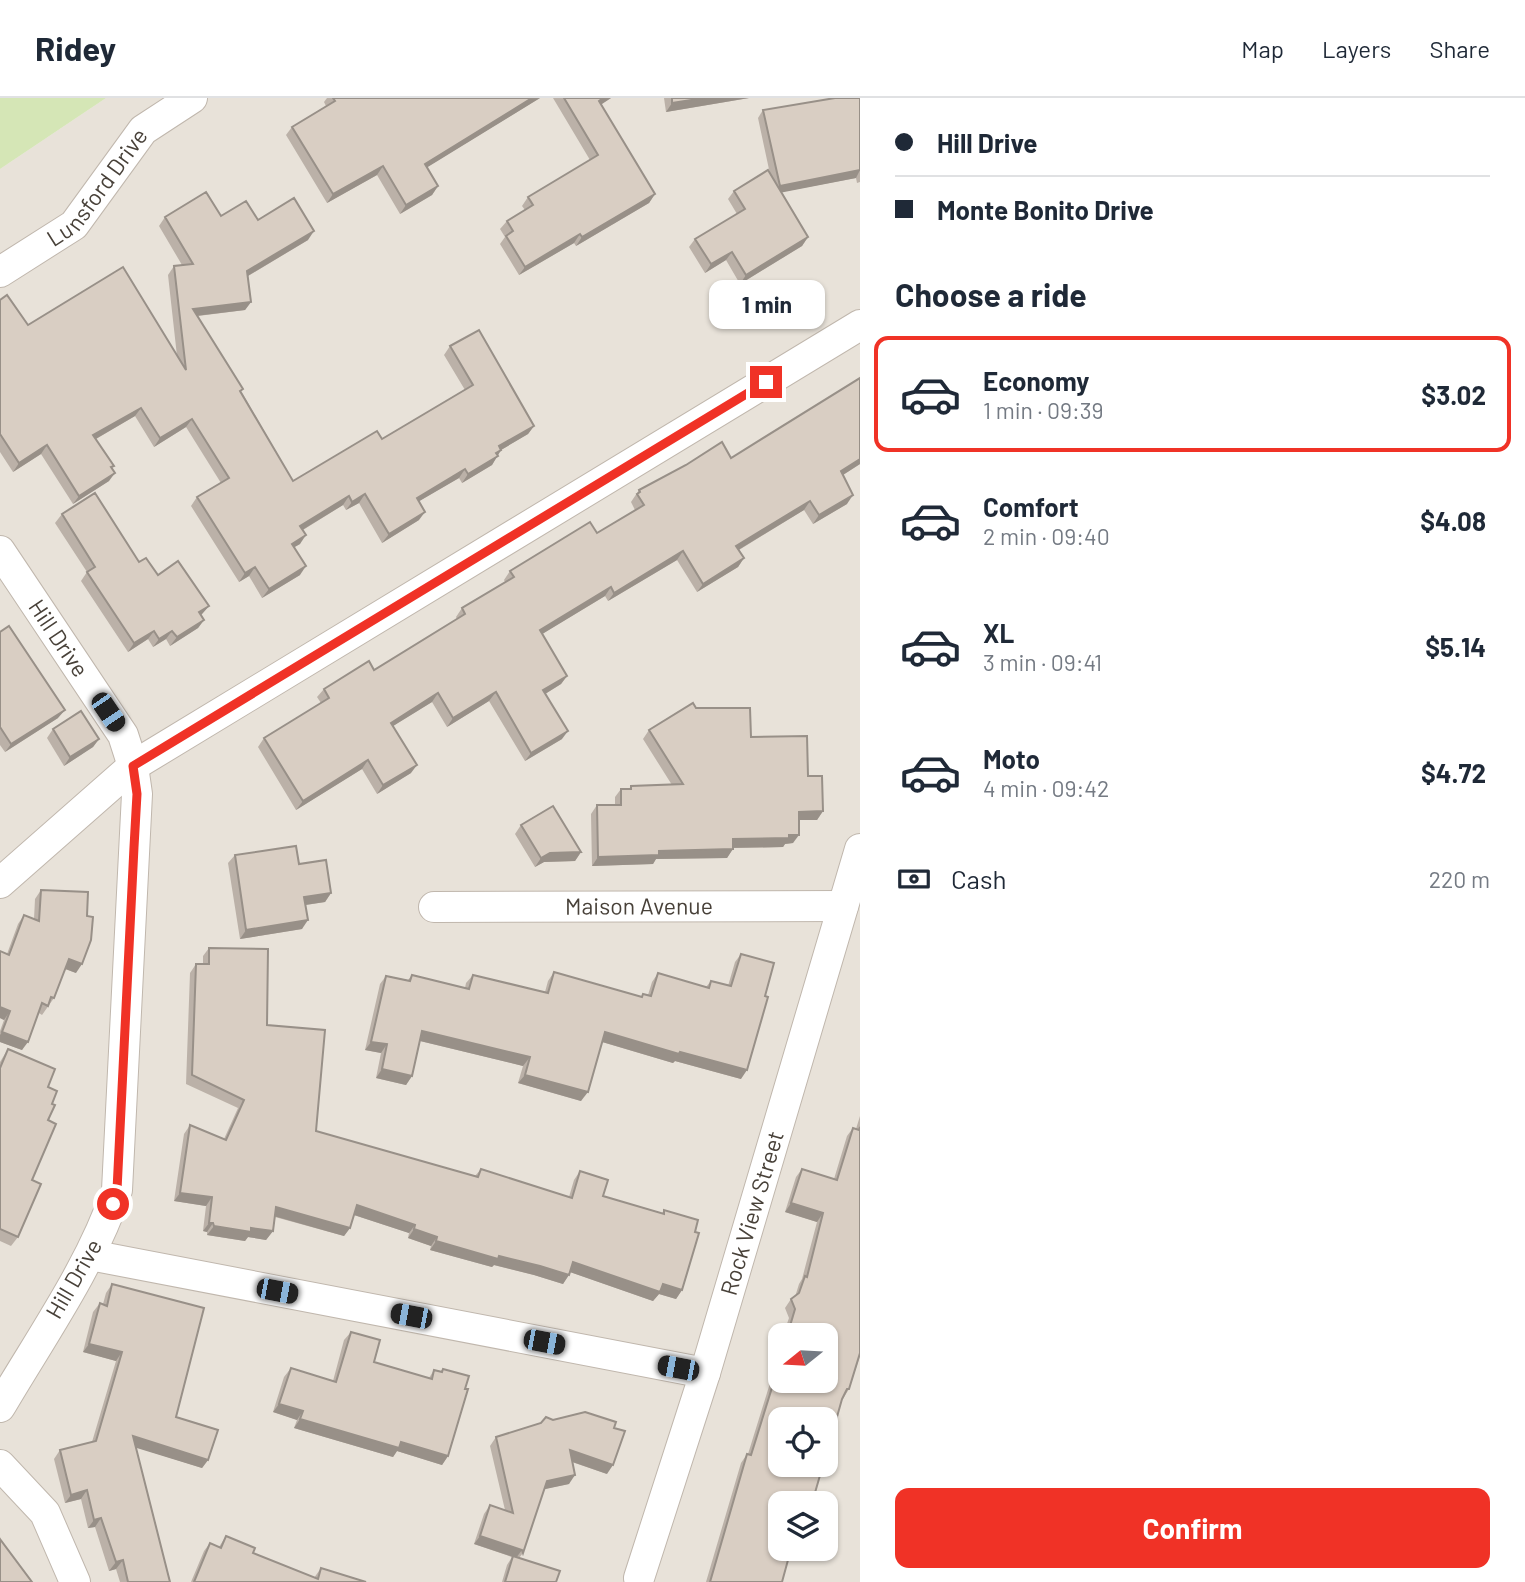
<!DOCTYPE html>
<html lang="en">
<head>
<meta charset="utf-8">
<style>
	body { margin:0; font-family:Barlow,sans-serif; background:#f6f6f7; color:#1f2937; height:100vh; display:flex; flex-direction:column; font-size:26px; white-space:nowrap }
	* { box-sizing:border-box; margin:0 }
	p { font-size:23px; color:#747a83 }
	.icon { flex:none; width:38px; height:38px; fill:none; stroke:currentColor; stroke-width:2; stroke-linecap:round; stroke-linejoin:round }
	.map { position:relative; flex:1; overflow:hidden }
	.details { display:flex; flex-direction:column; background:#fff; width:665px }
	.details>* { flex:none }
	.guide { display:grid; align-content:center; height:154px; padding:0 35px; background:#fff }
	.needle { width:46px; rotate:252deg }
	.fabs { position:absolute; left:768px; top:1225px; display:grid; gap:14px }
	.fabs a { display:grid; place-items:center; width:70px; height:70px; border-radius:14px; background:#fff; box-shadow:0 2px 5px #0004; font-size:35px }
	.end { position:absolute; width:32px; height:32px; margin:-16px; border:9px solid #f03226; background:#fff; box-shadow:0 0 0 4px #fff }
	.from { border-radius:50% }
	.bubble { position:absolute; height:49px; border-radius:14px; background:#fff; box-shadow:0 2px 5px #0004; font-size:23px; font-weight:700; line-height:49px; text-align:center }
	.car { position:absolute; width:21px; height:42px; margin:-21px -10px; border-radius:9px; box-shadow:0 0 5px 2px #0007; background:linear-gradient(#222 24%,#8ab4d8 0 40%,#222 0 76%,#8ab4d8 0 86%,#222 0) }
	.guide b { display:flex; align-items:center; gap:24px; height:66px; font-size:26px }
	.guide b+b { border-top:2px solid #e0e1e3 }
	.guide i { width:18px; height:18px; background:#1f2937 }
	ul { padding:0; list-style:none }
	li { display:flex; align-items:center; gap:21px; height:116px; margin:0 14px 10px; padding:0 21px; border:4px solid transparent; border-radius:14px }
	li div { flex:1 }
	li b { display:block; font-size:26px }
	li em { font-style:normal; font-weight:700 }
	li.active { border-color:#f03226 }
	li>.icon { width:63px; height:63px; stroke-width:1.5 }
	h2 { padding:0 35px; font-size:32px; line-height:84px }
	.pay { display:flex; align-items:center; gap:18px; height:77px; padding:0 35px; font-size:26px }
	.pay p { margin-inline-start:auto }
	.primary-button { display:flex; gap:14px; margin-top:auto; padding:14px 35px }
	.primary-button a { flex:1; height:80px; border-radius:14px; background:#f03226; color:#fff; font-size:28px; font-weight:700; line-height:80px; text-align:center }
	header { display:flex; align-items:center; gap:42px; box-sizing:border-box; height:98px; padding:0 35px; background:#fff; border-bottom:2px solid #e0e1e3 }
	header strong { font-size:33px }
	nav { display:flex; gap:38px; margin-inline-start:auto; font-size:24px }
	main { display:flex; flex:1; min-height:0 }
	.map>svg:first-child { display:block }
</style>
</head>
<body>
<header>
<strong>Ridey</strong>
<nav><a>Map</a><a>Layers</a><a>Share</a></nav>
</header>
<main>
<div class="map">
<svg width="860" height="1484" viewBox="0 0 860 1484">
	<rect width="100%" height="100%" fill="#f4f1eb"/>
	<!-- residential -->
	<path fill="#e8e2d9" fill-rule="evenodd" d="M 106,0 L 860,0 L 860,1484 L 0,1484 L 0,71 ZM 780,1237 L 826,1237 L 826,1283 L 780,1283 ZM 780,1321 L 826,1321 L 826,1367 L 780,1367 ZM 780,1405 L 826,1405 L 826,1451 L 780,1451 Z"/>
	<!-- green -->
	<path fill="#d5e6b6" d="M 0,0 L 106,0 L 0,71 Z"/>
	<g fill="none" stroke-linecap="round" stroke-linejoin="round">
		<defs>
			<g id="street">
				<path id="s1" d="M 0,174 L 74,127 L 143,32 L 192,0"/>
				<path id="s2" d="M 0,453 L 123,637 L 133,668 L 137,696 L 117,1092 C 91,1169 41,1239 0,1309"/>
				<path d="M 0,785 L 133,668 L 860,227"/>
				<path id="s3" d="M 434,809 L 843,808"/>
				<path d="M 90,1157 L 705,1275"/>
				<path d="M 0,1367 L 45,1415 L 75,1484"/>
				<path id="s4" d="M 639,1480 L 705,1275 L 860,751"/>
			</g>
		</defs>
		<!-- street casing -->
		<use href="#street" stroke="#c0b7ad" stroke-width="32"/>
		<!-- street -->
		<use href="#street" stroke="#fff" stroke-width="30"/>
	</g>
	<!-- wall -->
	<g fill="#bbb1a8">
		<path d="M 327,0 L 540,0 L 427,69 L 438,88 L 432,97 L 400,116 L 377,77 L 327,105 L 286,37 L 292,29 L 326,8 L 324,4 Z"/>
		<path d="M 553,0 L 611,0 L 601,6 L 655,96 L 649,105 L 576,148 L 574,145 L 519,177 L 500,146 L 505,139 L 500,131 L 507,123 L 525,112 L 522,108 L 528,99 L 590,62 Z"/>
		<path d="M 664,0 L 749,0 L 666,14 Z"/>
		<path d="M 860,0 L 860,84 L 857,85 L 856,80 L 781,94 L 808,139 L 802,148 L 740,186 L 726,162 L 705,175 L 689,149 L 695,141 L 737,116 L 728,101 L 734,93 L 770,76 L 758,20 L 763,12 Z"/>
		<path d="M 221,118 L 258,122 L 308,142 L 248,178 L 251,204 L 245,212 L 198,218 L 293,383 L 382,341 L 465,292 L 444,257 L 450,248 L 534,328 L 528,336 L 501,352 L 492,367 L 462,385 L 459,380 L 419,403 L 419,422 L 382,445 L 359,405 L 346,412 L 343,407 L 303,432 L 300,446 L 294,449 L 300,477 L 262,500 L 249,478 L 239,484 L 191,408 L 197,399 L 221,385 L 186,329 L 154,349 L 135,318 L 96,341 L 114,368 L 112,370 L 109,383 L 73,406 L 41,356 L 13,374 L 0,354 L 0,202 L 28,227 L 177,258 L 168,177 L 174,168 L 182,167 L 159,128 L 165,119 Z"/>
		<path d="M 860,280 L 860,366 L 843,377 L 847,406 L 813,426 L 804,412 L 739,452 L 744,460 L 738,469 L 697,494 L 677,462 L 608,503 L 605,498 L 542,536 L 567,578 L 561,586 L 545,596 L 562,641 L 525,663 L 489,603 L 447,629 L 432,604 L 393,628 L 411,675 L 377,696 L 362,671 L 296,712 L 258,649 L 264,640 L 321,605 L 317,599 L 324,591 L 374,572 L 457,521 L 456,519 L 462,510 L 505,484 L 504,482 L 510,473 L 597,435 L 635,412 L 631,404 L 639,392 L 731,360 Z"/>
		<path d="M 62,416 L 209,508 L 201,517 L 204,522 L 198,530 L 170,548 L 166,541 L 153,549 L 148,541 L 128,554 L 81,483 L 87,474 L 55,425 Z"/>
		<path d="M 0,534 L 58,620 L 5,654 L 0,647 Z"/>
		<path d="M 696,610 L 751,639 L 808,678 L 823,713 L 817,722 L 799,722 L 793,745 L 785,746 L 783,749 L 733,750 L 727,760 L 656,761 L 653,766 L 592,768 L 591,716 L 597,707 L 615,707 L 615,699 L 621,691 L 629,691 L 631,688 L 672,687 L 643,641 L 649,632 Z"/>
		<path d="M 53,631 L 99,641 L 93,649 L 64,668 L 47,640 Z"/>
		<path d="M 521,727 L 581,754 L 575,763 L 544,764 L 535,769 L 515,736 Z"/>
		<path d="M 235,757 L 299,766 L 331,795 L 325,804 L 306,807 L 302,831 L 240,841 L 228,765 Z"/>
		<path d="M 41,792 L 76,875 L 65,871 L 54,900 L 42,917 L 39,915 L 22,952 L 0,944 L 0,933 L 4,922 L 0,920 L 0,853 L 7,856 L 18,826 L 24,817 L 34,821 L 35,801 Z"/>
		<path d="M 209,850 L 267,927 L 316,1033 L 475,1078 L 481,1071 L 569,1099 L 574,1082 L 580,1073 L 603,1098 L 662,1115 L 664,1112 L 682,1192 L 676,1201 L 659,1196 L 653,1203 L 570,1174 L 563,1186 L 534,1177 L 494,1167 L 492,1169 L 430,1152 L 431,1148 L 408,1140 L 409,1135 L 354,1117 L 350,1130 L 344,1138 L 275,1119 L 273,1133 L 266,1142 L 248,1139 L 245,1143 L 207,1137 L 207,1134 L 203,1133 L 206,1108 L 174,1103 L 184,1036 L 190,1027 L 224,1041 L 238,1010 L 186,986 L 190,875 L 196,866 L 203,866 L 203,858 Z"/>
		<path d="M 741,856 L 741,981 L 675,963 L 673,965 L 602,944 L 581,1003 L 518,985 L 523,968 L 420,943 L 412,978 L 406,987 L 376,980 L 381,955 L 365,952 L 380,886 L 386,878 L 408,882 L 412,877 L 465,890 L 466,885 L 473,877 L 545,894 L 548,883 L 554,874 L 641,899 L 643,896 L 648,897 L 652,884 L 658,875 L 706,889 L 711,883 L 728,888 L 735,864 Z"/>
		<path d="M 8,951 L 48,989 L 52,1006 L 18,1139 L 11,1148 L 0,1143 L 0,964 Z"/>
		<path d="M 860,1018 L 860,1258 L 849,1291 L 780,1405 L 782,1484 L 706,1484 L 741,1365 L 747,1356 L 748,1356 L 780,1253 L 780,1283 L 826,1237 L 783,1237 L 789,1220 L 785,1210 L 791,1201 L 795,1199 L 799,1186 L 802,1181 L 817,1124 L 785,1114 L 796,1079 L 802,1071 L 834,1081 L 847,1038 L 853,1030 L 856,1031 Z"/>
		<path d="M 112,1186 L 176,1319 L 208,1362 L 202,1370 L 136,1349 L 170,1484 L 120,1484 L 116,1471 L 109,1473 L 95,1429 L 88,1430 L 81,1401 L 65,1405 L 54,1361 L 60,1352 L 92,1344 L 116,1263 L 83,1254 L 93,1214 L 100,1205 L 103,1206 L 106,1195 Z"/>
		<path d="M 351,1234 L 374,1264 L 429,1280 L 434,1272 L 441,1273 L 443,1271 L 448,1358 L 442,1367 L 397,1353 L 393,1359 L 294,1330 L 297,1322 L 273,1314 L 284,1279 L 291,1270 L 333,1283 L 344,1242 Z"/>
		<path d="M 553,1322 L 607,1376 L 572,1364 L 569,1386 L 544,1391 L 523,1455 L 519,1460 L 556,1484 L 502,1484 L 507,1467 L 512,1459 L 474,1446 L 484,1416 L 490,1407 L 505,1412 L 490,1348 L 496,1339 Z"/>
		<path d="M 226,1438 L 253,1455 L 314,1480 L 321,1470 L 366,1484 L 191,1484 L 204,1453 L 210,1445 L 219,1449 Z"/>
	</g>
	<!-- shaded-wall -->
	<g fill="#989088">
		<path d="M 532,0 L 540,0 L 418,75 L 425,66 Z"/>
		<path d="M 603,0 L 611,0 L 593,12 L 599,3 Z"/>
		<path d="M 704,0 L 749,0 L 666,14 L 672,5 Z"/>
		<path d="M 383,68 L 377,77 L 327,105 L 333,96 Z"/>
		<path d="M 860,72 L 856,80 L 774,96 L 780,88 Z"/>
		<path d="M 438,88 L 432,97 L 400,116 L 406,107 Z"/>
		<path d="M 655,96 L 649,105 L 576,148 L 582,139 Z"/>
		<path d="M 314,133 L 308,142 L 241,182 L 247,173 Z"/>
		<path d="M 580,136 L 574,145 L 519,177 L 525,169 Z"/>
		<path d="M 808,139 L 802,148 L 740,186 L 746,177 Z"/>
		<path d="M 732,154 L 726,162 L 705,175 L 711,166 Z"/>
		<path d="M 251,204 L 245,212 L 187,219 L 193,211 Z"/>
		<path d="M 141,310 L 135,318 L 87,346 L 93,337 Z"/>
		<path d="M 192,321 L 186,329 L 154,349 L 160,340 Z"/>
		<path d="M 534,328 L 528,336 L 501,352 L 492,367 L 462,385 L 468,376 L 499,348 Z"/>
		<path d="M 47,347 L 41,356 L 13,374 L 19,365 Z"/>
		<path d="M 860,361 L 860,366 L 835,382 L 841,373 Z"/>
		<path d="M 465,371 L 459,380 L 411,408 L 417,400 Z"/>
		<path d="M 115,375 L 109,383 L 73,406 L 79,398 Z"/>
		<path d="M 365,396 L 359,405 L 346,412 L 352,404 Z"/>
		<path d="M 853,397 L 847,406 L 813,426 L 819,417 Z"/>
		<path d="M 349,398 L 343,407 L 294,437 L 300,428 Z"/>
		<path d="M 810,403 L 804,412 L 730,457 L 736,448 Z"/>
		<path d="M 425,414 L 419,422 L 382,445 L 389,436 Z"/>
		<path d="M 306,437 L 300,446 L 286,454 L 292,446 Z"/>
		<path d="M 683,453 L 677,462 L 608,503 L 614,495 Z"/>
		<path d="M 744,460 L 738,469 L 697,494 L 703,486 Z"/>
		<path d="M 306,468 L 300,477 L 262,500 L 269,491 Z"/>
		<path d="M 255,469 L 249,478 L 239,484 L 245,475 Z"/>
		<path d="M 611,489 L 605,498 L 534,541 L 540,532 Z"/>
		<path d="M 209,508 L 202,516 L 193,522 L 199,514 Z"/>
		<path d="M 204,522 L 198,530 L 170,548 L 177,539 Z"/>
		<path d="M 154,533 L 148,541 L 128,554 L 134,545 Z"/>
		<path d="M 172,533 L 166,541 L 153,549 L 159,541 Z"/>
		<path d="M 567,578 L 561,586 L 537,601 L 543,592 Z"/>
		<path d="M 496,594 L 489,603 L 447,629 L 453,620 Z"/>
		<path d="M 438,595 L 432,604 L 385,633 L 391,625 Z"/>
		<path d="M 65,612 L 58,620 L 5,654 L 11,646 Z"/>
		<path d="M 568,633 L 562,641 L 525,663 L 531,655 Z"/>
		<path d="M 99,641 L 93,649 L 64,668 L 70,659 Z"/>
		<path d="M 368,662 L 362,671 L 296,712 L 303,703 Z"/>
		<path d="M 417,667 L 411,675 L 377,696 L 383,687 Z"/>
		<path d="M 823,713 L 817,722 L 793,722 L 799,714 Z"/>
		<path d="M 799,737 L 793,745 L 785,746 L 783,749 L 727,750 L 733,741 Z"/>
		<path d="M 733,751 L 727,760 L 656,761 L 653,766 L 592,768 L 598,759 L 659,753 Z"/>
		<path d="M 581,754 L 575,763 L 544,764 L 535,769 L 541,760 L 550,755 Z"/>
		<path d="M 331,795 L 325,804 L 298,808 L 304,799 Z"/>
		<path d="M 308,822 L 302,831 L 240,841 L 246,832 Z"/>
		<path d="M 69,861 L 82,866 L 76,875 L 63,870 Z"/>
		<path d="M 0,909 L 10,913 L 4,922 L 0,920 Z"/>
		<path d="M 422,933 L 530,959 L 523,968 L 416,942 Z"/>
		<path d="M 2,934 L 28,944 L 22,952 L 0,944 L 0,937 Z"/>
		<path d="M 605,934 L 680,954 L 747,972 L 741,981 L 675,963 L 673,965 L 599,943 Z"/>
		<path d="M 371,944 L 387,946 L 381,955 L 365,952 Z"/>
		<path d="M 382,971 L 412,978 L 406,987 L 376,980 Z"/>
		<path d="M 525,977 L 588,994 L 581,1003 L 518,985 Z"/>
		<path d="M 180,1095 L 212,1099 L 206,1108 L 174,1103 Z"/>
		<path d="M 791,1105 L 823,1115 L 817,1124 L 785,1114 Z"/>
		<path d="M 357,1107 L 415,1127 L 409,1135 L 351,1116 Z"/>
		<path d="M 276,1109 L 350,1130 L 344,1138 L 270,1117 Z"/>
		<path d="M 209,1125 L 213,1125 L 207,1134 L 203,1133 Z"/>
		<path d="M 214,1128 L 251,1130 L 273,1133 L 266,1142 L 248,1139 L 245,1143 L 207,1137 Z"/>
		<path d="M 414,1131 L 437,1139 L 431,1148 L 408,1140 Z"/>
		<path d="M 436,1143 L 540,1168 L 569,1177 L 563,1186 L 534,1177 L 494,1167 L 492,1169 L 430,1152 Z"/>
		<path d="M 573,1164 L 663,1186 L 682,1192 L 676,1201 L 659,1196 L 653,1203 L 567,1173 Z"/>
		<path d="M 790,1228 L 791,1229 L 785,1237 L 783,1237 Z"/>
		<path d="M 89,1246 L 122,1254 L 116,1263 L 83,1254 Z"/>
		<path d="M 279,1306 L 303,1313 L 297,1322 L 273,1314 Z"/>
		<path d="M 300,1321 L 401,1344 L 448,1358 L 442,1367 L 397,1353 L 393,1359 L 294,1330 Z"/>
		<path d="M 133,1338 L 208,1362 L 202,1370 L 127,1347 Z"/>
		<path d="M 570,1352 L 613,1367 L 607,1376 L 564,1361 Z"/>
		<path d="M 575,1377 L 569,1386 L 541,1392 L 547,1383 Z"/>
		<path d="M 87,1392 L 81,1401 L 65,1405 L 71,1397 Z"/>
		<path d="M 101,1420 L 95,1429 L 88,1430 L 94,1422 Z"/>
		<path d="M 480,1438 L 522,1452 L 516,1460 L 474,1446 Z"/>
		<path d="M 123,1462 L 116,1471 L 109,1473 L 116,1464 Z"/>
	</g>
	<!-- building -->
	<g fill="#d9cec3" stroke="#989088" stroke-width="2">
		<path d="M 333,0 L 532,0 L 425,66 L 438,88 L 406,107 L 383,68 L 333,96 L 292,29 L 335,3 Z"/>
		<path d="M 564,0 L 603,0 L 599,3 L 655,96 L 582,139 L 580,136 L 525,169 L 506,138 L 513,133 L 507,123 L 533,107 L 528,99 L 598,57 Z"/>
		<path d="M 672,0 L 704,0 L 672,5 Z"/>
		<path d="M 835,0 L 860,0 L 860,72 L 780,88 L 763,12 Z"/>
		<path d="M 768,72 L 808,139 L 746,177 L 732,154 L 711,166 L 695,141 L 745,111 L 734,93 Z"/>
		<path d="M 206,94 L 221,118 L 246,103 L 258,122 L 294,100 L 314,133 L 247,173 L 251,204 L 193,211 L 243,291 L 240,293 L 293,383 L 377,333 L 382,341 L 473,287 L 450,248 L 479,232 L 534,328 L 499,348 L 501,352 L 496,355 L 498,358 L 468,376 L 465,371 L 417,400 L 425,414 L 389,436 L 365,396 L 352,404 L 349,398 L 300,428 L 306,437 L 292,446 L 306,468 L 269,491 L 255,469 L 245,475 L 197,399 L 229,380 L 192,321 L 160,340 L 141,310 L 93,337 L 114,368 L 111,369 L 115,375 L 79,398 L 47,347 L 19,365 L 0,336 L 0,202 L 7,197 L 28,227 L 123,169 L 186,272 L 174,168 L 193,166 L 165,119 Z"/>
		<path d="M 860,280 L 860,361 L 841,373 L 853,397 L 819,417 L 810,403 L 736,448 L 744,460 L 703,486 L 683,453 L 614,495 L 611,489 L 540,532 L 567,578 L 543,592 L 568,633 L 531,655 L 496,594 L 453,620 L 438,595 L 391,625 L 417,667 L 383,687 L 368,662 L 303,703 L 264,640 L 329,600 L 324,591 L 369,563 L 374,572 L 465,516 L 462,510 L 514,479 L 510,473 L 590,424 L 597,435 L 644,407 L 637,396 L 640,394 L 639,392 L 686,367 L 722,344 L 731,360 Z"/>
		<path d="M 95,395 L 139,464 L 146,460 L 158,477 L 178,463 L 209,508 L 199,514 L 204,522 L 177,539 L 172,533 L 159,541 L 154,533 L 134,545 L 87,474 L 95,469 L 62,416 Z"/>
		<path d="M 9,528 L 65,612 L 11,646 L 0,629 L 0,534 Z"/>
		<path d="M 693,605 L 696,610 L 750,610 L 751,639 L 807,638 L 808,678 L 822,678 L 823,713 L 799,714 L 799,737 L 789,737 L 789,740 L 733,741 L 733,751 L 659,753 L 659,757 L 598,759 L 597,707 L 621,707 L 621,691 L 631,691 L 631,688 L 683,686 L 649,632 Z"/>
		<path d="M 81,613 L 99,641 L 70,659 L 53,631 Z"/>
		<path d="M 553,708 L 581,754 L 550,755 L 541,760 L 521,727 Z"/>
		<path d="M 296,748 L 299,766 L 326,762 L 331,795 L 304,799 L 308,822 L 246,832 L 235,757 Z"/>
		<path d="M 41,792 L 88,794 L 87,818 L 93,819 L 91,842 L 82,866 L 69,861 L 54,900 L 51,899 L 48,908 L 42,905 L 28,944 L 2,934 L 10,913 L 0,909 L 0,853 L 9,857 L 24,817 L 39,823 Z"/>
		<path d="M 209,850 L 268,851 L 267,927 L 325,932 L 316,1033 L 478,1079 L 481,1071 L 572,1100 L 580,1073 L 608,1082 L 603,1098 L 664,1116 L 664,1112 L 698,1122 L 695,1134 L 699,1135 L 682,1192 L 663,1186 L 660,1194 L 573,1164 L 569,1177 L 540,1168 L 499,1158 L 498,1161 L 436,1143 L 437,1139 L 414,1131 L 415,1127 L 357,1107 L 350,1130 L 276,1109 L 273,1133 L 251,1130 L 251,1134 L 214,1128 L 213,1125 L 209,1125 L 212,1099 L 180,1095 L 190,1027 L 226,1042 L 244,1002 L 192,977 L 196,866 L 209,866 Z"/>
		<path d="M 741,856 L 774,865 L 765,898 L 768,899 L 747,972 L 680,954 L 679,956 L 605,934 L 588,994 L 525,977 L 530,959 L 422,933 L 412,978 L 382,971 L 387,946 L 371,944 L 386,878 L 410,883 L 412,877 L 469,891 L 473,877 L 548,895 L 554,874 L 642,899 L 643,896 L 651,898 L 658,875 L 709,890 L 711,883 L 731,888 Z"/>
		<path d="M 8,951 L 55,971 L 48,989 L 57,993 L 52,1006 L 55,1007 L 48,1022 L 56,1026 L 32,1082 L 41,1086 L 18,1139 L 0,1131 L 0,970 Z"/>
		<path d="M 860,1029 L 860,1255 L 849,1291 L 847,1291 L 842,1301 L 826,1358 L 826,1321 L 780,1321 L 780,1367 L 823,1367 L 812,1405 L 780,1405 L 780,1451 L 791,1451 L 782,1484 L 710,1484 L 747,1356 L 751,1357 L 780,1264 L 780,1283 L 826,1283 L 826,1237 L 789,1237 L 791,1229 L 790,1228 L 795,1211 L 791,1201 L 799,1195 L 805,1178 L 807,1179 L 823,1115 L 791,1105 L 802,1071 L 837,1082 L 853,1030 L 859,1032 Z"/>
		<path d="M 112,1186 L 204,1210 L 176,1319 L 218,1332 L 208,1362 L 133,1338 L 170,1484 L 128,1484 L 123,1462 L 116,1464 L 101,1420 L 94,1422 L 87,1392 L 71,1397 L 60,1352 L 96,1343 L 122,1254 L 89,1246 L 100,1205 L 107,1208 Z"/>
		<path d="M 351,1234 L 380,1242 L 374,1264 L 432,1281 L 434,1272 L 442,1274 L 443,1271 L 469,1278 L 465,1291 L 468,1291 L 448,1358 L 401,1344 L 399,1350 L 300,1321 L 303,1313 L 279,1306 L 291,1270 L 336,1284 Z"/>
		<path d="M 585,1314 L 616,1324 L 614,1330 L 625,1333 L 613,1367 L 570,1352 L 575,1377 L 547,1383 L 523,1455 L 522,1452 L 480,1438 L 490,1407 L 513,1415 L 496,1339 L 541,1325 L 546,1319 L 553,1322 Z"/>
		<path d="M 226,1438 L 255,1450 L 253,1455 L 318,1481 L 321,1470 L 366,1484 L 194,1484 L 210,1445 L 221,1450 Z"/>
		<path d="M 0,1441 L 32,1484 L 0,1484 Z"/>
		<path d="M 513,1458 L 560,1473 L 556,1484 L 505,1484 Z"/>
	</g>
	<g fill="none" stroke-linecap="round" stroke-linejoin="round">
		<!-- route -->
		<path stroke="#f03226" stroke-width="9" d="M 113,1106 L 117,1092 L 134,749 L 137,696 L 133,668 L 766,284"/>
	</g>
	<g text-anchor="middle" stroke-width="5" stroke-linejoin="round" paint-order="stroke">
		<!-- street labels -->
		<g font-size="23" fill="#484139" stroke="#fff">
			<text dy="8" stroke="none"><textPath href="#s1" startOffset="131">Lunsford Drive</textPath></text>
			<text dy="8" stroke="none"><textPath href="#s2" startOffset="105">Hill Drive</textPath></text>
			<text dy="8" stroke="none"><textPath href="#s3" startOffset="205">Maison Avenue</textPath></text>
			<text dy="8" stroke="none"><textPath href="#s4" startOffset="382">Rock View Street</textPath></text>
			<text transform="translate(74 1181) rotate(-60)" y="8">Hill Drive</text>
		</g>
	</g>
</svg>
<div class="fabs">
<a><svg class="needle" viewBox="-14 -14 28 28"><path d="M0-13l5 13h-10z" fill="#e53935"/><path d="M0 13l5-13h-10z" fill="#747a83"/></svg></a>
<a><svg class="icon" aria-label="locate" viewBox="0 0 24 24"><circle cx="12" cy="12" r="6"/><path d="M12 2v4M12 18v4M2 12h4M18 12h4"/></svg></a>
<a><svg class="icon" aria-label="layers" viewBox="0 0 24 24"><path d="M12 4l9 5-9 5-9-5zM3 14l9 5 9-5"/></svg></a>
</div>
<i class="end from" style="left:113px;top:1106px"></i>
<i class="end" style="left:766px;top:284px"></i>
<div class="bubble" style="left:709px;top:182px;width:116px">1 min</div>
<i class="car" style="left:108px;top:614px;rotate:146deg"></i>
<i class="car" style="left:277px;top:1193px;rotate:101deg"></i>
<i class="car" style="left:411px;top:1218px;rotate:281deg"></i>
<i class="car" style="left:544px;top:1244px;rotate:101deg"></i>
<i class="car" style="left:678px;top:1270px;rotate:281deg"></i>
</div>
<section class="details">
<div class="guide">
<b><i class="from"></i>Hill Drive</b>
<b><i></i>Monte Bonito Drive</b>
</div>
<h2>Choose a ride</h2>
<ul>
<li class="active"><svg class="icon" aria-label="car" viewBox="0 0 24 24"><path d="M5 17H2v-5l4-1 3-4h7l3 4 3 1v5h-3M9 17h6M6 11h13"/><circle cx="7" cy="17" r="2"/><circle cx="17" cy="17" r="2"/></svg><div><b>Economy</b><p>1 min · 09:39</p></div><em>$3.02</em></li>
<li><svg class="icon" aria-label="car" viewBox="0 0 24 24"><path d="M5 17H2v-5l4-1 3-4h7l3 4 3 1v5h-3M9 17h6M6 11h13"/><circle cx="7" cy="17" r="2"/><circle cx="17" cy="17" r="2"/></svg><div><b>Comfort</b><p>2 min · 09:40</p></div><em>$4.08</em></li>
<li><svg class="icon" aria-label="car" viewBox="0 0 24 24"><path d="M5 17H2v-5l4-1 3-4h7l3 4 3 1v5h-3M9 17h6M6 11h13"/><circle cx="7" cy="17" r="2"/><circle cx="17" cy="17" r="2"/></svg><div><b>XL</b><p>3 min · 09:41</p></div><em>$5.14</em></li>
<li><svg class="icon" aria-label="car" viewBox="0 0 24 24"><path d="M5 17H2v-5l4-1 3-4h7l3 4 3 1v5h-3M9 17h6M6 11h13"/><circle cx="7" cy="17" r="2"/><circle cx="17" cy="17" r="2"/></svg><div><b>Moto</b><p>4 min · 09:42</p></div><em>$4.72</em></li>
</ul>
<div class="pay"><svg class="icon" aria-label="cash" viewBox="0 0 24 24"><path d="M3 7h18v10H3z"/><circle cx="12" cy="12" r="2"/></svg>Cash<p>220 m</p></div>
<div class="primary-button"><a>Confirm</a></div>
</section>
</main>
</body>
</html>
